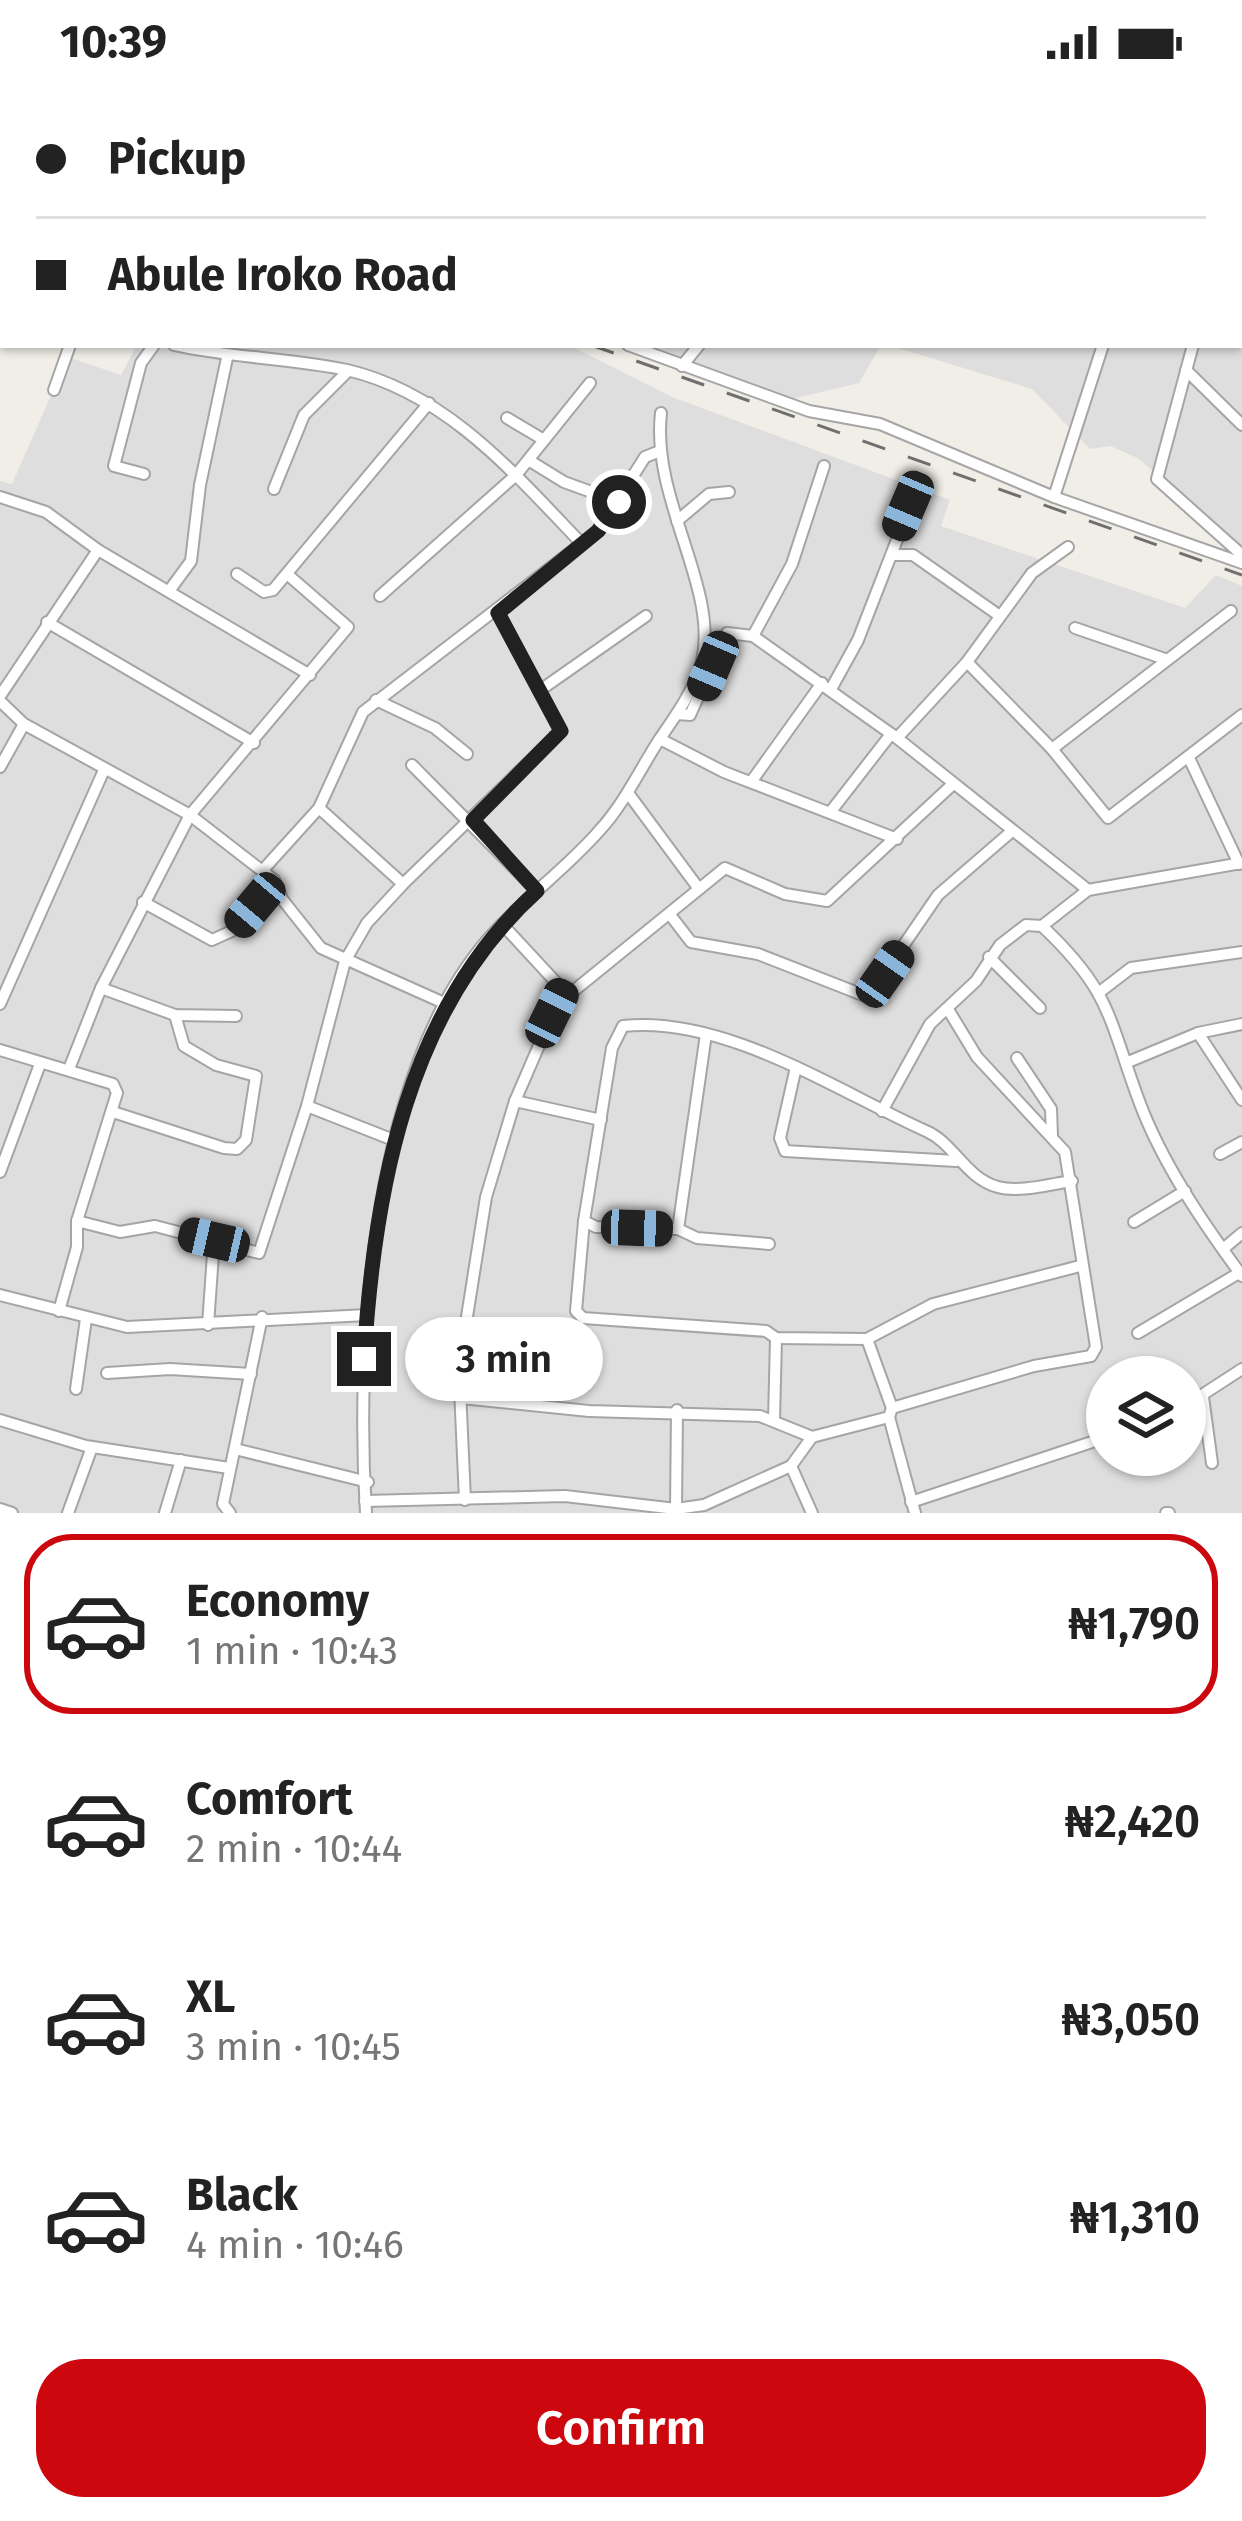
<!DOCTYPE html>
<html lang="en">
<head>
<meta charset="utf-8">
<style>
	body { margin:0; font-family:"Fira Sans",sans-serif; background:#f6f6f6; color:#222; height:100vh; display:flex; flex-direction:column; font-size:45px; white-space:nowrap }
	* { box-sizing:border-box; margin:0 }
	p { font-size:39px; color:#767676 }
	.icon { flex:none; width:66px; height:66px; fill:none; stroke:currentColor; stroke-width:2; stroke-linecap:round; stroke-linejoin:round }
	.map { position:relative; height:1429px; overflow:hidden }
	.drawer { display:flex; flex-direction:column; background:#fff; flex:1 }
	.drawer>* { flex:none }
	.hud { position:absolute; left:0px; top:0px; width:1242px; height:264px; box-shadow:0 3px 9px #0004; display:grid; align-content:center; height:264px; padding:0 36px; background:#fff }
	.controls { position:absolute; left:1086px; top:1272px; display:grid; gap:24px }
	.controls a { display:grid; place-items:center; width:120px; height:120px; border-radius:50%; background:#fff; box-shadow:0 3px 9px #0004; font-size:60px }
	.end { position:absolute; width:54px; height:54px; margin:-27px; border:15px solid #212121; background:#fff; box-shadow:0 0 0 6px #fff }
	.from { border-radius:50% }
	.bubble { position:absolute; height:84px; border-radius:42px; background:#fff; box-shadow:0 3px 9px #0004; font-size:39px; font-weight:600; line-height:84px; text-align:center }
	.car { position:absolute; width:36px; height:72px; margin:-36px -18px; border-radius:15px; box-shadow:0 0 9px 3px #0007; background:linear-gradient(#222 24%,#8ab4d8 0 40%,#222 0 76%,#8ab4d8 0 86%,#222 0) }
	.hud b { display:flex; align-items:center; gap:42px; height:114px; font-size:45px }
	.hud b+b { border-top:3px solid #e0e0e0 }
	.hud i { width:30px; height:30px; background:#222 }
	ul { padding:21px 0 0; list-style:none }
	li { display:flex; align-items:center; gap:36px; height:180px; margin:0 24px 18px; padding:0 12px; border:6px solid transparent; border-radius:48px }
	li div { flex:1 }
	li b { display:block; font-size:45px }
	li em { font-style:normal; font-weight:600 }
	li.selected { border-color:#cc070e }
	li>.icon { width:108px; height:108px; stroke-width:1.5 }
	.button { display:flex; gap:24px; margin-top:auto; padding:24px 36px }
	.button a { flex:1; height:138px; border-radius:48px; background:#cc070e; color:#fff; font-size:48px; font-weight:600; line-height:138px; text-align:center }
	.status { display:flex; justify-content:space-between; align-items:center; height:84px; padding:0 60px; background:#fff; direction:ltr }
	.status svg { height:33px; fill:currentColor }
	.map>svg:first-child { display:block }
</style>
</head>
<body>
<div class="status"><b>10:39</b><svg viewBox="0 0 49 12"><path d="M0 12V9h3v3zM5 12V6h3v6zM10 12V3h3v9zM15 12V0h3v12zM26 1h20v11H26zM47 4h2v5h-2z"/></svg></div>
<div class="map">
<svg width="1242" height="1429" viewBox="0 0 1242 1429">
	<rect width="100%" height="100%" fill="#f1eee8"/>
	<!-- residential -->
	<g fill="#dfdede" fill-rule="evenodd">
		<path d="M 0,0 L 1242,0 L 1242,466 L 1139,375 L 1111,362 L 1090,365 L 1032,305 L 888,261 L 1239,261 L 1239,3 L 3,3 L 3,26 Z"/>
		<path d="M 137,261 L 569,261 L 672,313 L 950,416 L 941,442 L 1185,524 L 1216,491 L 1242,502 L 1242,1429 L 0,1429 L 0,397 L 12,400 L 68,273 L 121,291 ZM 1107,1293 L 1185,1293 L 1185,1371 L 1107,1371 Z"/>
		<path d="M 652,261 L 881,261 L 859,299 L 784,317 Z"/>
	</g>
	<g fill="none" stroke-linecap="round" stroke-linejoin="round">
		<defs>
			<g id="minor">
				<path d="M 483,0 L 485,3"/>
				<path d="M 611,0 L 614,3"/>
				<path d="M 760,0 L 765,3"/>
				<path d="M 841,0 L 845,3"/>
				<path d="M 1055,0 L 1058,3"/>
				<path d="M 110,3 L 111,0"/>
				<path d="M 197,3 L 198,0"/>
				<path d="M 221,3 L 222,0"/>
				<path d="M 347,3 L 349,0"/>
				<path d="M 467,3 L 470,0"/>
				<path d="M 861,3 L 865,0"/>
				<path d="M 1183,3 L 1183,0"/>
				<path d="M 0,26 L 3,27"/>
				<path d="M 1239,79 L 1242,82"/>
				<path d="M 0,163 L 3,165"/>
				<path d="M 0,179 L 3,180"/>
				<path d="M 1239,207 L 1242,210"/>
				<path d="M 1239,245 L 1242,245"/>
				<path d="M 174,261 C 231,274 291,274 347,286 C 446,309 514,389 581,459"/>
				<path d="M 628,261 L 809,327 L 880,340 L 1054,413 L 1242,479"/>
				<path d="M 1193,261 L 1157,395 L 1242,471"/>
				<path d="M 682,282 L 699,261"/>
				<path d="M 1186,286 L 1242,341"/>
				<path d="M 54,306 L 70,261"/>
				<path d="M 507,334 L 544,356"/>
				<path d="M 530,377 L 564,398 L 619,418"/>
				<path d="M 144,390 L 114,382 L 141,279 L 154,261"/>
				<path d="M 274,405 L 304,331 L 348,287"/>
				<path d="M 0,413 L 46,428 L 98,466"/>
				<path d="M 1054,413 L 1103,261"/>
				<path d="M 677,437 L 709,410 L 729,408"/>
				<path d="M 894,471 L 913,471 L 997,530"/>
				<path d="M 237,490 L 264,508 L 273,506 L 429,319"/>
				<path d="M 169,507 L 191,477 L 200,401 L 227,274"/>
				<path d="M 380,512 L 516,391 L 590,299"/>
				<path d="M 47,538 L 254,659"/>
				<path d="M 1075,544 L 1165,575"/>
				<path d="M 753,552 L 792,480 L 824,382"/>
				<path d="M 967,578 L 1052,665 L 1108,734 L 1242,631"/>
				<path d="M 831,605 L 858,556 L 914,412"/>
				<path d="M 539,607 L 646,532"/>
				<path d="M 0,612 L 98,466 L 310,591"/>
				<path d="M 376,616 L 435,644 L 467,670"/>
				<path d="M 0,617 L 24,640 L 190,731 L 274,796 L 282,815 L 321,864 L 444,919"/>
				<path d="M 677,630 L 690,631 L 727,549 L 753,552 L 897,654 L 1088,806"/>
				<path d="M 897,654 L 967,578 L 1032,489 L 1068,463"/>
				<path d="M 660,655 L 724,688 L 897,755"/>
				<path d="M 1052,665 L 1231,527"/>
				<path d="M 1189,674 L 1239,780"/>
				<path d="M 412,681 L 537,807"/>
				<path d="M 0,683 L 24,640"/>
				<path d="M 751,698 L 822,599"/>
				<path d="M 628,709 L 699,805"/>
				<path d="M 319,724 L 403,800"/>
				<path d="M 832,726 L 891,650"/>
				<path d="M 262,787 L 319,724 L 363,628 L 598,447 L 645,373 L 660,367"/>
				<path d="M 143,818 L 212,856 L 234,846 L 274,796"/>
				<path d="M 671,832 L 691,858 L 758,870 L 868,913 L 938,811 L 1012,747"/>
				<path d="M 502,840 L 563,906"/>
				<path d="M 1042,842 C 1111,907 1108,933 1139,1017 C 1162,1079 1203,1139 1242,1192"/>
				<path d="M 989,873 L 1040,924"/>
				<path d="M 101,904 L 175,931 L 236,932"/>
				<path d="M 1101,907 L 1131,884 L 1242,868"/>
				<path d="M 0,920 L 104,686"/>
				<path d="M 1198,949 L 1242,1016"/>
				<path d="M 0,966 L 113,1000 L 117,1009 L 77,1137 L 77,1163 L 59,1227"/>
				<path d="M 1017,974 L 1051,1025 L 1052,1052"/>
				<path d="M 1128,978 L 1198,949 L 1242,940"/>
				<path d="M 796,983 L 780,1054 L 785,1067 L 956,1077"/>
				<path d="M 69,985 L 101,904 L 190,731 L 348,543 L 287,490"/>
				<path d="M 515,1017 L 601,1036"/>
				<path d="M 307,1022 L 396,1057"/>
				<path d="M 882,1027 L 930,940 L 976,897 L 1000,861 L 1026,841 L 1042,842 L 1088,806 L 1242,779"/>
				<path d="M 113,1028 L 224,1064 L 237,1065 L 246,1056 L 256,992 L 216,981 L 184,962 L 175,931"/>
				<path d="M 1220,1070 L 1242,1058"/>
				<path d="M 0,1088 L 40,980"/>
				<path d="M 1072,1097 C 1050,1100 1019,1109 998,1103 C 965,1094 954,1059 926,1047 C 837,1007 724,931 623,942 L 612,964 L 584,1137 L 576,1227 L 583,1234 L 766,1247 L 776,1254 L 867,1255 L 933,1220 L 1080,1182"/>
				<path d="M 77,1137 L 120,1148 L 155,1142 L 259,1169 L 307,1022 L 345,877 L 367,839 L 403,800 L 561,647 L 498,529"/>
				<path d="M 584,1137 L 596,1143 L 678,1145 L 697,1154 L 769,1160"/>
				<path d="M 1134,1138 L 1185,1107"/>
				<path d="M 678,1145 L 706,950"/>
				<path d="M 1223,1165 L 1242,1149"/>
				<path d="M 0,1211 L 127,1243 L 367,1231"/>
				<path d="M 208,1241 L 214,1156"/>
				<path d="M 1138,1249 L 1239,1189"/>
				<path d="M 867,1255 L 892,1324"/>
				<path d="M 107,1289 L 170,1285 L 251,1290"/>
				<path d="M 76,1305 L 86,1235"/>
				<path d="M 1203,1313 L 1212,1379"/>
				<path d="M 461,1314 L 589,1327 L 760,1332 L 812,1353"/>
				<path d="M 1185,1322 L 1242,1285"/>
				<path d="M 889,1333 L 915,1429"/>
				<path d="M 0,1336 L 86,1362 L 229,1384"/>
				<path d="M 774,1336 L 776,1254"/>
				<path d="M 235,1365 L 368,1398"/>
				<path d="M 791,1382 L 812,1429"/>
				<path d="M 465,1416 L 459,1283 L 486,1113 L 515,1017 L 563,906 L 571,909 L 725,784 L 785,810 L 827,817 L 952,701"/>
				<path d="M 365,1417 L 565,1412 L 676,1425 L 704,1421 L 791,1382 L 812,1353 L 889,1333 L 892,1324 L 1034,1282 L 1091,1272 L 1096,1263 L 1065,1068 L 977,973 L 949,927"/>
				<path d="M 911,1418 L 1107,1353"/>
				<path d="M 0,1425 L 12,1429"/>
				<path d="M 671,1428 L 676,1425 L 677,1326"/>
				<path d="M 68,1429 L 92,1363"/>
				<path d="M 165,1429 L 181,1376"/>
				<path d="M 230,1429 L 223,1420 L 262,1233"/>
				<path d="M 366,1429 C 355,1259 372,990 488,855 C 522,816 565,786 599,747 C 624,720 639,687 659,656 C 675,633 695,605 702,577 C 719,504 651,416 661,329"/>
				<path d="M 1166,1429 L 1169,1429"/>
			</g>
		</defs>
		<!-- minor casing -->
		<use href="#minor" stroke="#a5a5a5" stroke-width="14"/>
		<!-- minor -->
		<use href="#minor" stroke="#fff" stroke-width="10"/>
		<!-- rail -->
		<g stroke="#6f6f6f" stroke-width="3" stroke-dasharray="24 24" stroke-linecap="butt">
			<path d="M 0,50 L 3,51"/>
			<path d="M 591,261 L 1242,491"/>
		</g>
	</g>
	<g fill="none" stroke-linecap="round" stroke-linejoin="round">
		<!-- route -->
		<path stroke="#212121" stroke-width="15" d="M 364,1275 C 374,1106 407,924 537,807 L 473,736 L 561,647 L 498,529 L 598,447 L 619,418"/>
	</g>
</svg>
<div class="controls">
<a><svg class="icon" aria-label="layers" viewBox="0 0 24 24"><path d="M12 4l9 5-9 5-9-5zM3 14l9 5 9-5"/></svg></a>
</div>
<i class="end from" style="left:619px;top:418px"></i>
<i class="end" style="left:364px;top:1275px"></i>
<div class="bubble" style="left:405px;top:1233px;width:198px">3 min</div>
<i class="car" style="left:908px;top:422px;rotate:203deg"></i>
<i class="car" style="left:713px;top:582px;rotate:203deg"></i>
<i class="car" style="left:255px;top:821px;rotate:220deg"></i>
<i class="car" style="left:885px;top:890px;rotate:35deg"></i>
<i class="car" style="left:552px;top:929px;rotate:26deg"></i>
<i class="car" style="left:637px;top:1144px;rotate:92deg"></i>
<i class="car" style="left:214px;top:1156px;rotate:283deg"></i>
<div class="hud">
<b><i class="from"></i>Pickup</b>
<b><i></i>Abule Iroko Road</b>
</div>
</div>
<section class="drawer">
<ul>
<li class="selected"><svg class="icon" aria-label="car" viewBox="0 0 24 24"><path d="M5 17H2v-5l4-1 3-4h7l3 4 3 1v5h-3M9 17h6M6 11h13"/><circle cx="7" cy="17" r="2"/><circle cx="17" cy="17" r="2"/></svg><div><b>Economy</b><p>1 min · 10:43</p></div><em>₦1,790</em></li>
<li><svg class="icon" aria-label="car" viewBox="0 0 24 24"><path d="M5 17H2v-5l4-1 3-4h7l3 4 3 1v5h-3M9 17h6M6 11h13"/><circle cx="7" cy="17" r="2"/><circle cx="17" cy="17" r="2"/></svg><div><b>Comfort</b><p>2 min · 10:44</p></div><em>₦2,420</em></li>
<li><svg class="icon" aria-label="car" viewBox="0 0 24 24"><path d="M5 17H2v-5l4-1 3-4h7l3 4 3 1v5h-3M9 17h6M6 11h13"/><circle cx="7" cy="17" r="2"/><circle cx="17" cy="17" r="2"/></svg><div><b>XL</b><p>3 min · 10:45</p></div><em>₦3,050</em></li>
<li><svg class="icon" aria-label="car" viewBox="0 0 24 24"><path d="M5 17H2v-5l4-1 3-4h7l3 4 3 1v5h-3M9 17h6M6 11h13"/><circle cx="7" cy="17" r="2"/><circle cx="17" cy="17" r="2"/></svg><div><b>Black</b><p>4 min · 10:46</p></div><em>₦1,310</em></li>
</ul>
<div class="button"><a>Confirm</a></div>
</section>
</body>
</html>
